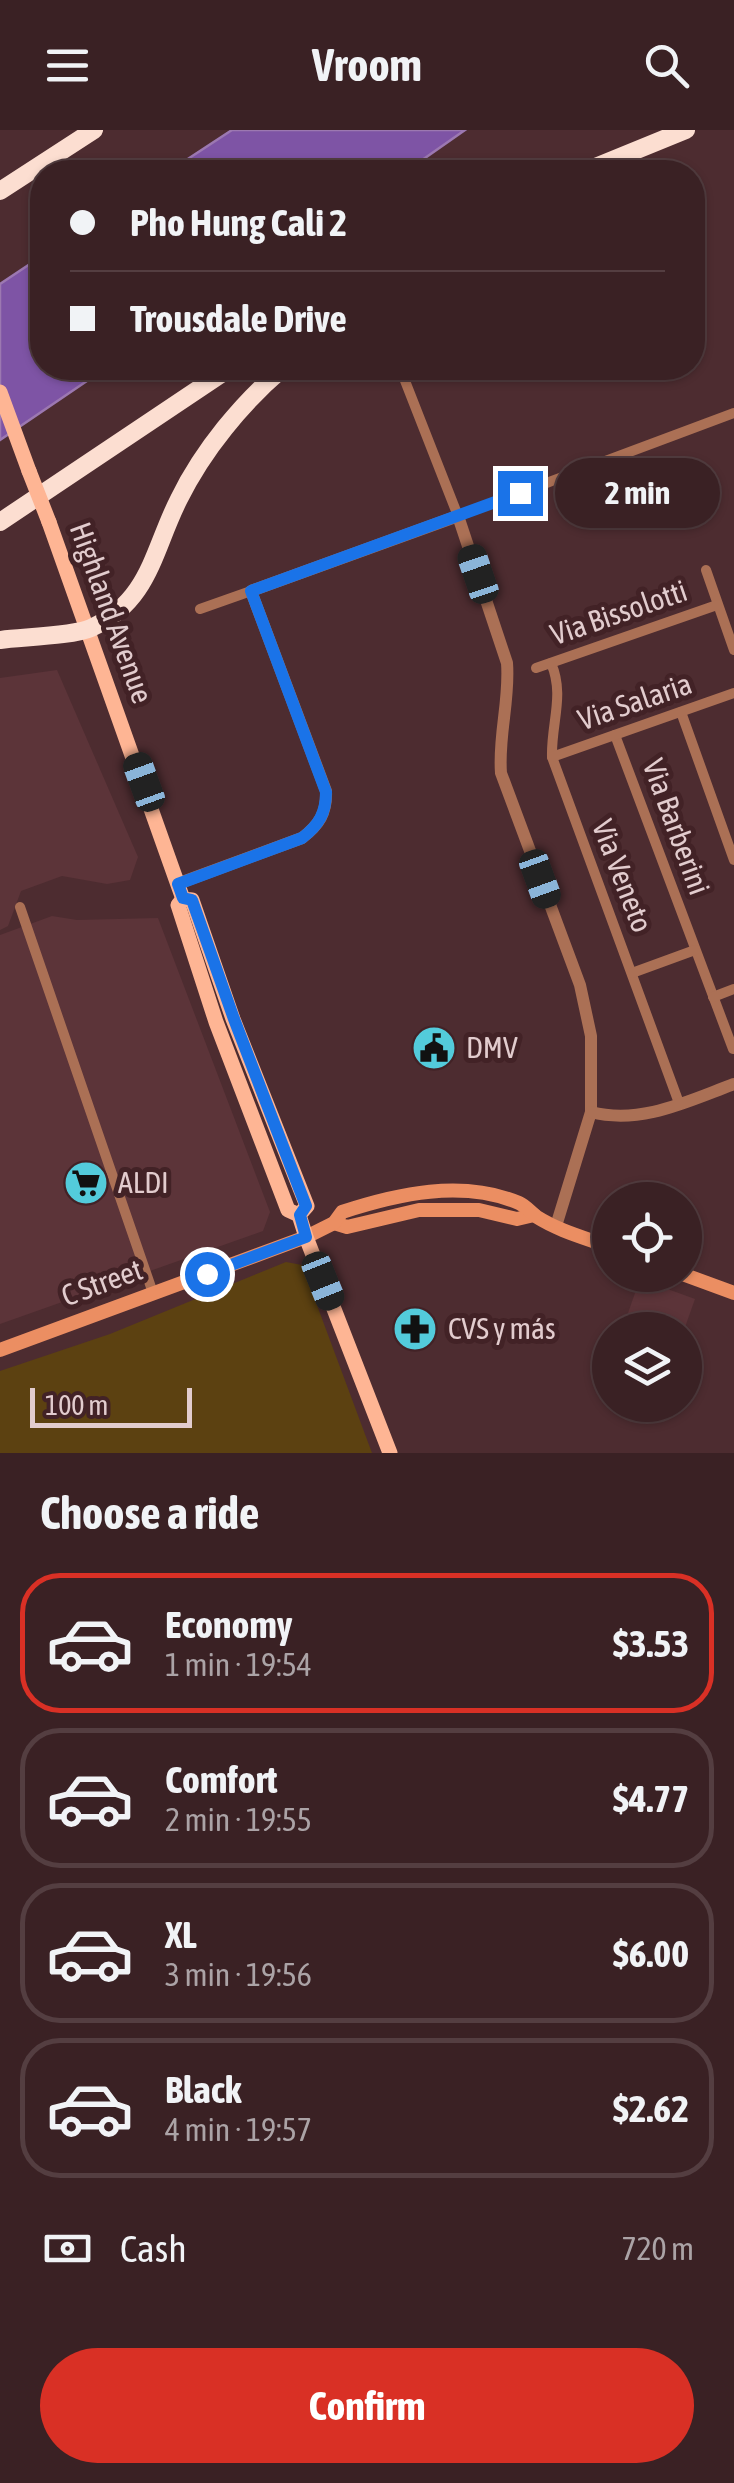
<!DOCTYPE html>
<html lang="en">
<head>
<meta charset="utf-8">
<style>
	body { margin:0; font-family:"Asap Condensed",sans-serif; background:#41292c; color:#f1f3f6; height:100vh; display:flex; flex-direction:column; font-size:38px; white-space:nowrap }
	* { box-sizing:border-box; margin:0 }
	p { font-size:32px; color:#aba3a6 }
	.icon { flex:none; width:55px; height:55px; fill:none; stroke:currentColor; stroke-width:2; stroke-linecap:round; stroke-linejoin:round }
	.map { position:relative; height:1323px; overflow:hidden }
	.sheet { display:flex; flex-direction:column; background:#3a2124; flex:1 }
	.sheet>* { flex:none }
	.guide { position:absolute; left:30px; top:30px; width:675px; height:220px; border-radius:40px; box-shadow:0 2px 8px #0004,0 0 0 2px #543e41; display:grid; align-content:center; height:220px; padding:0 40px; background:#3a2124 }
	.fabs { position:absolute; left:592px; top:1052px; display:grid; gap:20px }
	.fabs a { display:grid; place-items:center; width:110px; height:110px; border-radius:50%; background:#3a2124; box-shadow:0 2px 8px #0004,0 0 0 2px #543e41; font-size:50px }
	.scale { position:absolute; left:30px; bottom:25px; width:162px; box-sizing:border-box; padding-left:10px; border:5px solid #e2ccce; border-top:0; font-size:28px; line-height:35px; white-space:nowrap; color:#e2ccce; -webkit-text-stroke:8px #422226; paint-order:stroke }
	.end { position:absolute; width:45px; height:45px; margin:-22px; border:12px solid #1a73e8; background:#fff; box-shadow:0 0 0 5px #fff }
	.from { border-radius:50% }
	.bubble { position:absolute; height:70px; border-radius:35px; background:#3a2124; box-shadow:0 2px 8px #0004,0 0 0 2px #543e41; font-size:32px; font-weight:700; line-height:70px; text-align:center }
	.car { position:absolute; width:30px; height:60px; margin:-30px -15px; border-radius:12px; box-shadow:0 0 8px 2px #0007; background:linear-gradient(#222 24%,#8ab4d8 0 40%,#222 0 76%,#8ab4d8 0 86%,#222 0) }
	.guide b { display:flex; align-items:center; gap:35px; height:95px; font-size:38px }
	.guide b+b { border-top:2px solid #543e41 }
	.guide i { width:25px; height:25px; background:#f1f3f6 }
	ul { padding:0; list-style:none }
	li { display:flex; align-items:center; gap:30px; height:140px; margin:0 20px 15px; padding:0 20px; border:5px solid #543e41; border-radius:40px }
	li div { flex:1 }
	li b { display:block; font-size:38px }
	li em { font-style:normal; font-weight:700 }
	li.active { border-color:#d93025 }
	li>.icon { width:90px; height:90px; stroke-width:1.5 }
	h2 { padding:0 40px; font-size:45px; line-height:120px }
	.pay { display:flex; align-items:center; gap:25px; height:110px; padding:0 40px; font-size:38px }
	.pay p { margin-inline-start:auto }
	.cta { display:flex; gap:20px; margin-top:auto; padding:20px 40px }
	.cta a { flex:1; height:115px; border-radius:60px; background:#d93025; color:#fff; font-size:40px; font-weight:700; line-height:115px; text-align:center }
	header { display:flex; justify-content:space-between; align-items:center; height:130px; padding:0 40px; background:#3a2124; font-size:45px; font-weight:700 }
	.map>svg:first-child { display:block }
</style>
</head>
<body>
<header><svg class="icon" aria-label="menu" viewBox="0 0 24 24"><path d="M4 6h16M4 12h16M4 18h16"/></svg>Vroom<svg class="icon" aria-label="search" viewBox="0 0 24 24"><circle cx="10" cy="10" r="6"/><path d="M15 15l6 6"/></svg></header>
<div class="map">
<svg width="734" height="1323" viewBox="0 0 734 1323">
	<rect width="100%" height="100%" fill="#4d2c30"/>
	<!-- built -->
	<g fill="#5c3439">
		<path d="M 57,540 L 138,727 L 130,750 L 107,754 L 62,746 L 21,761 L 8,796 L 0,800 L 0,548 Z"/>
		<path d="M 52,786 L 77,790 L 158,788 L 270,1082 L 263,1101 L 0,1194 L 0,805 Z"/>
		<path d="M 640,1149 L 695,1169 L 684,1200 L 622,1200 Z"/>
	</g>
	<!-- green -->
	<path fill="#5c4111" d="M 286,1132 L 302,1135 L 372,1323 L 0,1323 L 0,1241 L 110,1204 Z"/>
	<!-- water -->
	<g fill="#7e54a5" stroke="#9c78b1" stroke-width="2.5">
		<path d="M 232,0 L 465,0 L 405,42 L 168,42 Z"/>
		<path d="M 42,126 L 42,238 L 106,238 L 0,310 L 0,154 Z"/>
	</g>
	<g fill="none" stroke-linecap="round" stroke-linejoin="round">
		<!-- minor -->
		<g stroke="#ab7055" stroke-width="10">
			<path d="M 400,238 L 458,386 L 734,283"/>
			<path d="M 706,440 L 734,520"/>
			<path d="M 200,479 L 251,461"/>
			<path d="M 551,533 C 565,565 551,593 552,627 L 679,973"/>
			<path d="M 536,538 L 717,475"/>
			<path d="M 681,582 L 734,730"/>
			<path d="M 615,605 L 733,919"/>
			<path d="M 552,627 L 734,563"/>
			<path d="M 20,777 L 153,1163"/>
			<path d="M 632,843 L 695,820"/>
			<path d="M 713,867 L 734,859"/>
		</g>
		<!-- tertiary -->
		<g stroke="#ab7055" stroke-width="12">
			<path d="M 177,754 L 302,708 C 319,695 327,683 326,661 L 251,461 L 458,386 L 507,533 C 510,570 498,606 501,643 L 580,855 L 591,906 L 591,982 L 556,1096"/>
			<path d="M 591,982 C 641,995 688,971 734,954"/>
		</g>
		<!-- secondary -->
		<g stroke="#eb8e62" stroke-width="14">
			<path d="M 334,1093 L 347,1097 L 419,1080 L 479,1080 L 517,1089 L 534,1085"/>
			<path d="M 685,1145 L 734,1163"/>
			<path d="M 0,1220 L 306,1107 L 334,1093 L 342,1082 C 397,1064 462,1049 519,1073 C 526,1076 531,1083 537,1087 C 559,1101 586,1108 610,1117"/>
		</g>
		<!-- primary -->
		<g stroke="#feb594" stroke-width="15">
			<path d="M 0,262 L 29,341"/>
			<path d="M 49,392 L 183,769 L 192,770 L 233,889 L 307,1076 L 299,1085 L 306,1107 L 390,1323"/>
			<path d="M 183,769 L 178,775 L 216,892 L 288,1080 L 299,1085"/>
		</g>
		<!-- motorway -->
		<g stroke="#fcded1" stroke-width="18">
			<path d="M 583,42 L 686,0"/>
			<path d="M 0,61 L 94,0"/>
			<path d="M 0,392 L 230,238"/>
			<path d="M 0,510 C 22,507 73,506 91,498 C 150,471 153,420 179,369 C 203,320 242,273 283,238"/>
		</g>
		<!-- primary-bridge -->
		<path stroke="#feb594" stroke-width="15" d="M 29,341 L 49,392"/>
	</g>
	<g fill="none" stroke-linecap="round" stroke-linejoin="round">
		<!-- route -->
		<path stroke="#1a73e8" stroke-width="12" d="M 207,1144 L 306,1107 L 300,1085 L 306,1076 L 234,889 L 192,770 L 183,768 L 178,754 L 302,708 C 319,695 326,683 326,662 L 251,461 L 520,363"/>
	</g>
	<!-- icons -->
	<defs>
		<symbol id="civic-disc" viewBox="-11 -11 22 22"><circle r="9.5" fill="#53cbdb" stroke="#422226"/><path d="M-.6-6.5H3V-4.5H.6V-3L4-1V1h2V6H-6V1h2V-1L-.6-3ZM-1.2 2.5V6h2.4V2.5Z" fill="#111"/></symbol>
		<symbol id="supermarket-disc" viewBox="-11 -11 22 22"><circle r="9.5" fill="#53cbdb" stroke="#422226"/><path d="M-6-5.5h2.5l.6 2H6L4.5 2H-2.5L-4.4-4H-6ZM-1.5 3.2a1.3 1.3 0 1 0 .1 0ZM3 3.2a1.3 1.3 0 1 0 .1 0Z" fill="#111"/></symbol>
		<symbol id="pharmacy-disc" viewBox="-11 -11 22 22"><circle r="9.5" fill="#53cbdb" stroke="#422226"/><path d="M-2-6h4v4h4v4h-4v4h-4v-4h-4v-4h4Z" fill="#111"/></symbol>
	</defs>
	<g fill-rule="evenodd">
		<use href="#civic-disc" x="409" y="893" width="50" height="50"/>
		<use href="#supermarket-disc" x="61" y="1028" width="50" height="50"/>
		<use href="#pharmacy-disc" x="390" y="1174" width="50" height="50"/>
	</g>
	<g text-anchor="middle" stroke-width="10" stroke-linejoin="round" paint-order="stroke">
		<!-- street labels -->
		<g font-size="30" fill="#e2ccce" stroke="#422226">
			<text transform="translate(111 483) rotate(70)" y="10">Highland Avenue</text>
			<text transform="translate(619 483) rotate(-19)" y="10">Via Bissolotti</text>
			<text transform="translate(635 572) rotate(-19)" y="10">Via Salaria</text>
			<text transform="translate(676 697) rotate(70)" y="10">Via Barberini</text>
			<text transform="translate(622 746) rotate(69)" y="10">Via Veneto</text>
			<text transform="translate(102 1153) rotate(-20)" y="10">C Street</text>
		</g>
		<!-- poi labels -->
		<g font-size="30" fill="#e2ccce" stroke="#422226" text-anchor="start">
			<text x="466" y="928">DMV</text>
			<text x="118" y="1063">ALDI</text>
			<text x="448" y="1209">CVS y más</text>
		</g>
	</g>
</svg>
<div class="fabs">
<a><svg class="icon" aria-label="locate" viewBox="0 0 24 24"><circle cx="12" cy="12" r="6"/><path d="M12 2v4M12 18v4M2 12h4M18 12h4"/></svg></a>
<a><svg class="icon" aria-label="layers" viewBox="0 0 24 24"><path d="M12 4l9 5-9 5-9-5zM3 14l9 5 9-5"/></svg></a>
</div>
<div class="scale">100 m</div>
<i class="end from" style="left:207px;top:1144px"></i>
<i class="end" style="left:520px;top:363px"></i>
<div class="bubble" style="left:555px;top:328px;width:165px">2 min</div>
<i class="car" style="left:478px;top:444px;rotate:341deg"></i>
<i class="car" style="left:144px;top:652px;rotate:340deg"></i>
<i class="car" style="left:540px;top:749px;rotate:160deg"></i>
<i class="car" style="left:323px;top:1151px;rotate:158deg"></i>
<div class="guide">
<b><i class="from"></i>Pho Hung Cali 2</b>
<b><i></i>Trousdale Drive</b>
</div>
</div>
<section class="sheet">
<h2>Choose a ride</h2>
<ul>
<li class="active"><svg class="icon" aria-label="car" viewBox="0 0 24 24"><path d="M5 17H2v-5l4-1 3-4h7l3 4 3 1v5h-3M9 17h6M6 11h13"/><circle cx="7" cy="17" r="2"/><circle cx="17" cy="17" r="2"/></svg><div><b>Economy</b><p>1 min · 19:54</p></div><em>$3.53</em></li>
<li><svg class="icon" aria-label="car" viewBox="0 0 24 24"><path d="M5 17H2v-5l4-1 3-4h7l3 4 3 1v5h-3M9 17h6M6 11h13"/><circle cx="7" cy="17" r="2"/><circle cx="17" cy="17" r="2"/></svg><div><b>Comfort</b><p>2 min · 19:55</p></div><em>$4.77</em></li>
<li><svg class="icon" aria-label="car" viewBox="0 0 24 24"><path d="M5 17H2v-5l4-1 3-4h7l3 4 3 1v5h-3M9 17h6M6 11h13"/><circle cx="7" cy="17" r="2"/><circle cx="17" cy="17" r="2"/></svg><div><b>XL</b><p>3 min · 19:56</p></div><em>$6.00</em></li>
<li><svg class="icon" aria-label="car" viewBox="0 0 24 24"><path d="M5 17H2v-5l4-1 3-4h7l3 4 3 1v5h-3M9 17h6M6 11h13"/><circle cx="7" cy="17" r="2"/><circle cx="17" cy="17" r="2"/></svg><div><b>Black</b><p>4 min · 19:57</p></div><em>$2.62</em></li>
</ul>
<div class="pay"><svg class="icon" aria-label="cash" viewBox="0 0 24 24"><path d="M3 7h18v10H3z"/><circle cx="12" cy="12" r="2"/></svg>Cash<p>720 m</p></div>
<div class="cta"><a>Confirm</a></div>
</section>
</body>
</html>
